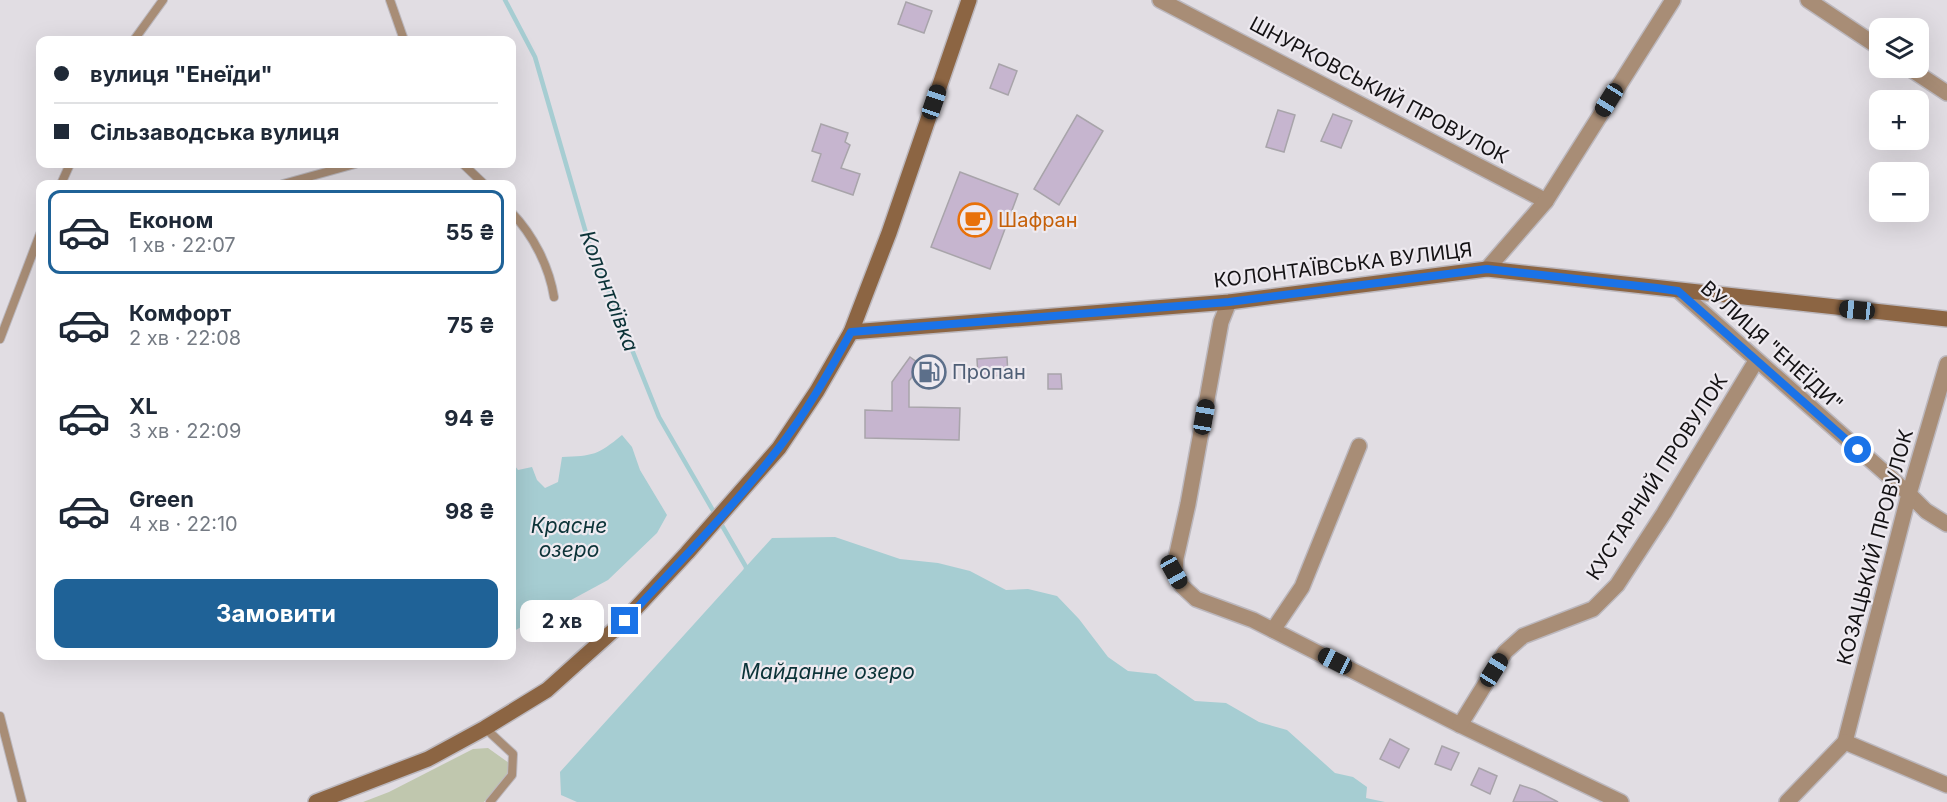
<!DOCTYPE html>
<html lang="uk">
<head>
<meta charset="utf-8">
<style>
	body { margin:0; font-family:Inter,sans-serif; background:#f2f2f3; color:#1f2937; height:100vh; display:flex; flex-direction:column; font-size:22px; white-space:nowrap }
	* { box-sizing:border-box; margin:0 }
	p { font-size:20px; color:#747a83 }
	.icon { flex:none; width:33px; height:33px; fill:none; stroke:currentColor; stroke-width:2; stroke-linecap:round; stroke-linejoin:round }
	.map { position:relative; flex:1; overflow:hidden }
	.sheet { position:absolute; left:36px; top:180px; width:480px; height:480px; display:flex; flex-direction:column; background:#fff; border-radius:12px; box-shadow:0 6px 24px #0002 }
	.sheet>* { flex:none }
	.hud { position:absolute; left:36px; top:36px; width:480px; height:132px; border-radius:12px; box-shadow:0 6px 24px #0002; display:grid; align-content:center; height:132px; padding:0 18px; background:#fff }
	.fabs { position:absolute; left:1869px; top:18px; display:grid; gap:12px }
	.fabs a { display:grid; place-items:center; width:60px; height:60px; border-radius:12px; background:#fff; box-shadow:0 6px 24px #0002; font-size:30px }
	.end { position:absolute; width:27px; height:27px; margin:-14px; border:8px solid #1a73e8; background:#fff; box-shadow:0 0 0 3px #fff }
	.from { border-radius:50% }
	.bubble { position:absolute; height:42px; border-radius:12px; background:#fff; box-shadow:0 6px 24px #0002; font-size:20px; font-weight:700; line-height:42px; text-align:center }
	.car { position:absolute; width:18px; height:36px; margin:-18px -9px; border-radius:8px; box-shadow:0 0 4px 2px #0007; background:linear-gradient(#222 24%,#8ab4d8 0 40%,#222 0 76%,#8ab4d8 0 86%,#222 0) }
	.hud b { display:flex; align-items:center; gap:21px; height:57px; font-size:22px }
	.hud b+b { border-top:2px solid #e0e1e3 }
	.hud i { width:15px; height:15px; background:#1f2937 }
	ul { padding:10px 0 0; list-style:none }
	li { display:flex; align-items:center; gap:18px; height:84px; margin:0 12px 9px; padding:0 6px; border:3px solid transparent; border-radius:12px }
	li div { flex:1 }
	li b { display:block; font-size:22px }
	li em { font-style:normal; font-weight:700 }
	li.selected { border-color:#1f6297 }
	li>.icon { width:54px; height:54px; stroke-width:1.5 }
	.cta { display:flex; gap:12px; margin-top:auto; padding:12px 18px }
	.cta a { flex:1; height:69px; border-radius:12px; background:#1f6297; color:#fff; font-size:24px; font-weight:700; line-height:69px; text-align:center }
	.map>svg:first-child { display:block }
</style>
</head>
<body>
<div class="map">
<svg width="1947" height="802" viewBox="0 0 1947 802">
	<rect width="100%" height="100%" fill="#e1dde3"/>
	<!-- green -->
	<path fill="#c0c7ae" d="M 488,748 L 509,763 L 509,773 L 484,802 L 363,802 L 389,792 L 473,749 Z"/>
	<!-- water -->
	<g fill="#a6cdd2">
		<path d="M 622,435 L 632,447 L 640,470 L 667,515 L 657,533 L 608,580 L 512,632 L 512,462 L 518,470 L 532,467 L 537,480 L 545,488 L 558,482 L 562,457 C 593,456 598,455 622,435 Z"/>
		<path d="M 835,537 L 900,559 L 938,563 L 970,571 L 1006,590 L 1028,589 L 1057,596 L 1079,619 L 1108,657 L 1128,671 L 1156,674 L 1195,701 L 1226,703 L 1259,722 L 1287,730 L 1335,773 L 1353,777 L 1367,787 L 1366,798 L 1385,802 L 577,802 L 561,795 L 560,772 L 772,538 Z"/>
	</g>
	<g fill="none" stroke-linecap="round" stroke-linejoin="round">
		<!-- stream -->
		<g stroke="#a6cdd2" stroke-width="4.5">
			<path d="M 505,0 L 535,57 L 588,240 L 659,417 L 715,514"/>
			<path d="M 720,522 L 746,567 L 746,572"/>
		</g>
	</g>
	<!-- building -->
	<g fill="#c6b5cf" stroke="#a8a4aa" stroke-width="1.5">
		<path d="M 906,2 L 932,11 L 924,33 L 898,24 Z"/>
		<path d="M 999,64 L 1017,71 L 1008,95 L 990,88 Z"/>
		<path d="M 1278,110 L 1295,115 L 1284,152 L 1266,147 Z"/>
		<path d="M 1333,114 L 1352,121 L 1341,148 L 1321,141 Z"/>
		<path d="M 1077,115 L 1103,131 L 1059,205 L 1034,189 Z"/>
		<path d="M 821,124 L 848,133 L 845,142 L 850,145 L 841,168 L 860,174 L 853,195 L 812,181 L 821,154 L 812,151 Z"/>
		<path d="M 960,172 L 1018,194 L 990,269 L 931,247 Z"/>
		<path d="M 910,357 L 921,365 L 909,381 L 909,407 L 960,408 L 959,440 L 865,438 L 865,410 L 892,411 L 892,382 Z"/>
		<path d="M 1007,357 L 1008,375 L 978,377 L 977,359 Z"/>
		<path d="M 1048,374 L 1061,374 L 1062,389 L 1048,389 Z"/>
		<path d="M 1390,739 L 1409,749 L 1399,768 L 1380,759 Z"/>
		<path d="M 1442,746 L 1459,753 L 1451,770 L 1435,764 Z"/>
		<path d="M 1479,768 L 1497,776 L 1490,794 L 1471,785 Z"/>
		<path d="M 1520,785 L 1535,790 L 1558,802 L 1513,802 Z"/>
	</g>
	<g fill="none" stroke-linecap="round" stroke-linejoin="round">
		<defs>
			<g id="lane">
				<path d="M 390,0 L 404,40"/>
				<path d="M 134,40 L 163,0"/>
				<path d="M 463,164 L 484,184"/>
				<path d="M 61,184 L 70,164"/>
				<path d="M 283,184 L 355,164"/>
				<path d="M 512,213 C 533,235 549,266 554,297"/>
				<path d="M 0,339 L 40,234"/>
				<path d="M 0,716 L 22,802"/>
				<path d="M 485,728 L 513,754 L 512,775 L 490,802"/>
			</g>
			<g id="street">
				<path d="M 1160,0 L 1546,201"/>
				<path d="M 1808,0 L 1880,48"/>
				<path d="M 1909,68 L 1947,93"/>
				<path d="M 1487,269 L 1546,201 L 1673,0"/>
				<path d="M 1679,291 L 1909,494 L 1926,511 L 1947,524"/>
				<path d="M 1229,302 L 1221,322 L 1188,504 L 1176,558 L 1175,572 L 1182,586 L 1196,599 L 1253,620 L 1460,725 L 1621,802"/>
				<path d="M 1273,630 L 1302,587 L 1359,446"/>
				<path d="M 1460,725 L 1505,652 L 1523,636 L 1593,609 L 1617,585 L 1664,513 L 1756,361"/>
				<path d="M 1845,742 L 1909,494 L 1947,364"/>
				<path d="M 1787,802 L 1845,742 L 1947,785"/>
			</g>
			<g id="secondary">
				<path d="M 851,332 L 1229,302 L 1487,269 L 1947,319"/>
				<path d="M 316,802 L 428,759 L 485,728 L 547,690 L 625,620 L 687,553 L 779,448 L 817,391 L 851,332 L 889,233 L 969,0"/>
			</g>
		</defs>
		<!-- lane casing -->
		<use href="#lane" stroke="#bcb8be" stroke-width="10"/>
		<!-- street casing -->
		<use href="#street" stroke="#bcb8be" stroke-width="18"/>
		<!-- secondary casing -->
		<use href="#secondary" stroke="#bcb8be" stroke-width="18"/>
		<!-- lane -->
		<use href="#lane" stroke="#a88d76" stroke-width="8"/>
		<!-- street -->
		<use href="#street" stroke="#a88d76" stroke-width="15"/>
		<!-- secondary -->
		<use href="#secondary" stroke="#8c6543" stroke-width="15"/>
	</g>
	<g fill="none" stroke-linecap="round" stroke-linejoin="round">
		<!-- route -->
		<path stroke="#1a73e8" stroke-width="8" d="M 625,621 C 677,564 732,509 778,449 C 806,413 829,372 851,332 L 1229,302 L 1487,269 L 1657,288 L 1678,291 L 1858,450"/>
	</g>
	<!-- icons -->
	<defs>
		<symbol id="cafe-ring" viewBox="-11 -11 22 22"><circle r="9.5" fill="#eeeaf0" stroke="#e8710a" stroke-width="1.5"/><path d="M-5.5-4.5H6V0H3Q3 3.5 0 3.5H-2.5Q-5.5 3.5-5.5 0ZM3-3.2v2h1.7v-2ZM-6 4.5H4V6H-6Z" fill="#e8710a"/></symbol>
		<symbol id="fuel-ring" viewBox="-11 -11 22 22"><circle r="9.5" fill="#eeeaf0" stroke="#5c6f8a" stroke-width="1.5"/><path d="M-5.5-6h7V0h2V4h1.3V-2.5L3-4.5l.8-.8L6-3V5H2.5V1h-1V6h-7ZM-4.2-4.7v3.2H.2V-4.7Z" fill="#5c6f8a"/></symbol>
	</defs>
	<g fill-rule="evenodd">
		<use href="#cafe-ring" x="956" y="201" width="38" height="38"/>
		<use href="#fuel-ring" x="910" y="353" width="38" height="38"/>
	</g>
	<g text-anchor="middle" stroke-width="4.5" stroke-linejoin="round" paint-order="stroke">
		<!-- street labels -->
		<g font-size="20" fill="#141214" stroke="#eeeaf0">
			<text transform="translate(1379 90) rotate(28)" y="7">ШНУРКОВСЬКИЙ ПРОВУЛОК</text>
			<text transform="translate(1343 265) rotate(-7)" y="7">КОЛОНТАЇВСЬКА ВУЛИЦЯ</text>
			<text transform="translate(1772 346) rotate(42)" y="7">ВУЛИЦЯ "ЕНЕЇДИ"</text>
			<text transform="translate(1657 477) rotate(-57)" y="7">КУСТАРНИЙ ПРОВУЛОК</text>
			<text transform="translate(1875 547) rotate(-75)" y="7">КОЗАЦЬКИЙ ПРОВУЛОК</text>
		</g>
		<!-- food labels -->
		<g font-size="20" fill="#c56008" stroke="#eeeaf0" text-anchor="start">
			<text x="998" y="227">Шафран</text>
		</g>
		<!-- service labels -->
		<g font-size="20" fill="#4e5e75" stroke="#eeeaf0" text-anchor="start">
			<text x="952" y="379">Пропан</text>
		</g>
		<!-- water labels -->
		<g font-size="21" font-style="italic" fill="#0c3338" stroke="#eeeaf0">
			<text transform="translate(609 291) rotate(69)" y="7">Колонтаївка</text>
			<text x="569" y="533">Красне<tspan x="569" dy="24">озеро</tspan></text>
			<text x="828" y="679">Майданне озеро</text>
		</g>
	</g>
</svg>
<div class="fabs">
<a><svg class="icon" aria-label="layers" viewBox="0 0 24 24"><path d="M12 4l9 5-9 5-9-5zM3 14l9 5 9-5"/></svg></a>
<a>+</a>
<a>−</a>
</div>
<i class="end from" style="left:1858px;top:450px"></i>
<i class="end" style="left:625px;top:621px"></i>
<div class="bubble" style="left:520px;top:600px;width:84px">2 хв</div>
<i class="car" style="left:1609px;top:100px;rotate:212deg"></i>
<i class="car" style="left:934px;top:102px;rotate:19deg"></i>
<i class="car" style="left:1857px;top:310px;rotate:276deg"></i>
<i class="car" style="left:1204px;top:417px;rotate:10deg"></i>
<i class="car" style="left:1174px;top:572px;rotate:151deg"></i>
<i class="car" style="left:1335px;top:661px;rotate:297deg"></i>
<i class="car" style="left:1494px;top:670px;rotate:32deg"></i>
<div class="hud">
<b><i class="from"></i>вулиця &quot;Енеїди&quot;</b>
<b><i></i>Сільзаводська вулиця</b>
</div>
<section class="sheet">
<ul>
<li class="selected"><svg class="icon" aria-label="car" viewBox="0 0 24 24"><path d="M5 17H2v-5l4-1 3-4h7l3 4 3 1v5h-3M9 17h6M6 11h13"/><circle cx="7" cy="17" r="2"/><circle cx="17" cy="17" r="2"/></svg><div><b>Економ</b><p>1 хв · 22:07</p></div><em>55 ₴</em></li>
<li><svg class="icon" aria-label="car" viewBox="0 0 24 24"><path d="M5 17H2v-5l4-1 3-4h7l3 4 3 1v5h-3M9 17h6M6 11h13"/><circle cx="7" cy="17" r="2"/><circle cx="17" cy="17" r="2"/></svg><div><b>Комфорт</b><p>2 хв · 22:08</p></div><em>75 ₴</em></li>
<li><svg class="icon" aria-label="car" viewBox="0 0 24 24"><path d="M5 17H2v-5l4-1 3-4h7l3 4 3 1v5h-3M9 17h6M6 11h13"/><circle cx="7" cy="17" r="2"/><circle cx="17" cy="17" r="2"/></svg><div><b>XL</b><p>3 хв · 22:09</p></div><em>94 ₴</em></li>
<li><svg class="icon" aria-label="car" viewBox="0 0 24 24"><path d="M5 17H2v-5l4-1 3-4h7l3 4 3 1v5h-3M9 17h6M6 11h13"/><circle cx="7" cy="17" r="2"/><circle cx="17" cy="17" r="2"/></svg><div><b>Green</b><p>4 хв · 22:10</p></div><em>98 ₴</em></li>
</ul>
<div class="cta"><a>Замовити</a></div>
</section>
</div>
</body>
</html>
